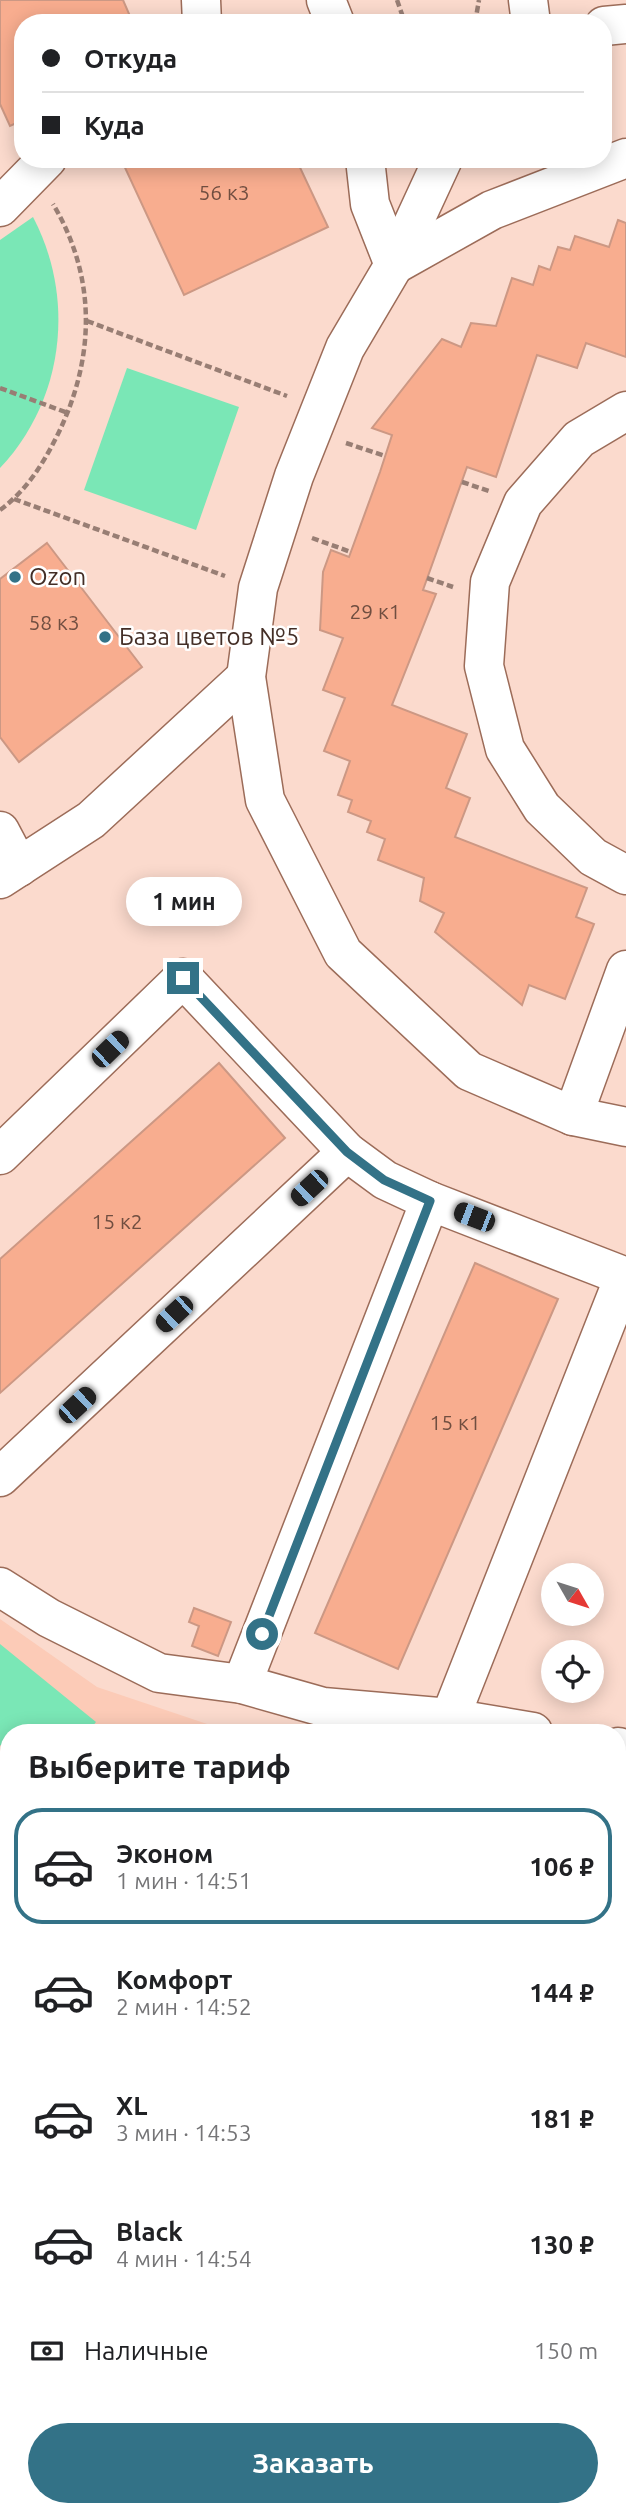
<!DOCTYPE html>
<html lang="ru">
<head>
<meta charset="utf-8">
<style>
	body { margin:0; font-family:Ubuntu,sans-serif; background:#f6f6f6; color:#202124; height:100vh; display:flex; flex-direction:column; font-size:26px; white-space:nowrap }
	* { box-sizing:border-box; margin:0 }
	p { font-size:23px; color:#757577 }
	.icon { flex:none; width:38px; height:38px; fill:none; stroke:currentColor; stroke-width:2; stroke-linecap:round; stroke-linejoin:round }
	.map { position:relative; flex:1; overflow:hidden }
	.drawer { position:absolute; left:0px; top:1724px; width:626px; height:793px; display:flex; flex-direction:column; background:#fff; border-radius:28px 28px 0 0; box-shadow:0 4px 18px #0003 }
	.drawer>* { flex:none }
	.hud { position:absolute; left:14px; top:14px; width:598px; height:154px; border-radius:28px; box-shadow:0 4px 18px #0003; display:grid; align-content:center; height:154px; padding:0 28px; background:#fff }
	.needle { width:46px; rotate:129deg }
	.buttons { position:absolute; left:541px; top:1563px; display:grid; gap:14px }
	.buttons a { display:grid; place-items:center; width:63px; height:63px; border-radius:50%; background:#fff; box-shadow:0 4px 18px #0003; font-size:35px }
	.end { position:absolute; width:32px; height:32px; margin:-16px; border:9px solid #337287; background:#fff; box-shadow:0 0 0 4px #fff }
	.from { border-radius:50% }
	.bubble { position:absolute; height:49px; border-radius:24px; background:#fff; box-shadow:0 4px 18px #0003; font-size:23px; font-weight:600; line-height:49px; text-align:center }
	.car { position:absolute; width:21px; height:42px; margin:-21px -10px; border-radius:9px; box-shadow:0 0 5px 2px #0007; background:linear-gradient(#222 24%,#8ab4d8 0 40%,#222 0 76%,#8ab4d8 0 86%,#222 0) }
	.hud b { display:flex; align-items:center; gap:24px; height:66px; font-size:26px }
	.hud b+b { border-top:2px solid #e0e0e0 }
	.hud i { width:18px; height:18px; background:#202124 }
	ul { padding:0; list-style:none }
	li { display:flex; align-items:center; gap:21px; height:116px; margin:0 14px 10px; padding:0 14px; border:4px solid transparent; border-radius:28px }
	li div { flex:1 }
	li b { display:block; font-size:26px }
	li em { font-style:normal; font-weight:600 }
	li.current { border-color:#337287 }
	li>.icon { width:63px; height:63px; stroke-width:1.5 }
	h2 { padding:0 28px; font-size:32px; line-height:84px }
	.pay { display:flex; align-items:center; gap:18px; height:77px; padding:0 28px; font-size:26px }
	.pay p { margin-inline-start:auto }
	.cta { display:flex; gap:14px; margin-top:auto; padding:14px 28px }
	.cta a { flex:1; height:80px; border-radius:42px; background:#337287; color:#fff; font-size:28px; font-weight:600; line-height:80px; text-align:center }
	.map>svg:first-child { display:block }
</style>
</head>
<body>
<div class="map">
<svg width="626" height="2516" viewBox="0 0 626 2516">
	<rect width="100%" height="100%" fill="#fbdacd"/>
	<!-- built -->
	<g fill="#fccbb7">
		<path d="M 0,1619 L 97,1687 L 222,1729 L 242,1732 L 9,1732 L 9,1962 L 0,1955 Z"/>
		<path d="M 618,1788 L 626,1790 L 626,2375 L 618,2386 Z"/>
	</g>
	<!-- green -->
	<g fill="#7ae7b6">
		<path d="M 33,217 C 76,299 64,400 0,468 L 0,240 Z"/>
		<path d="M 127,368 L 239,407 L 196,530 L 84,490 Z"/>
		<path d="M 0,1644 L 96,1722 L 88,1732 L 9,1732 L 9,1752 L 0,1745 Z"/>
	</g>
	<!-- building -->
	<g fill="#f8ad8f" stroke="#cc9884" stroke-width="2">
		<path d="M 0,0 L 123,0 L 133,23 L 23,23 L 23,120 L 10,126 L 0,104 Z"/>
		<path d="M 121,159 L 296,159 L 328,227 L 184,295 Z"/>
		<path d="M 618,220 L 626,223 L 626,357 L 586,343 L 577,368 L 537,355 L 496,477 L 467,467 L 423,590 L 436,594 L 392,705 L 467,734 L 446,788 L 470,798 L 455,837 L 587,888 L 576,917 L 594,924 L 565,999 L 529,985 L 522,1005 L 435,932 L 444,913 L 420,901 L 424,878 L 378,860 L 385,839 L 367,832 L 371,821 L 348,812 L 352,800 L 338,795 L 350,761 L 324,751 L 345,698 L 323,690 L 343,638 L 320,630 L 323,572 L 331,550 L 349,557 L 380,472 L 392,435 L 372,428 L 442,339 L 461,347 L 471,323 L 496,326 L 512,278 L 533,285 L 539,266 L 550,270 L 558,247 L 570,250 L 575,236 L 609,247 Z"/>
		<path d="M 47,543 L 142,667 L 19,762 L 0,737 L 0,579 Z"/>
		<path d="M 219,1063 L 285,1138 L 0,1393 L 0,1259 Z"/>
		<path d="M 475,1263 L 558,1299 L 398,1669 L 315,1633 Z"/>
		<path d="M 194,1608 L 231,1622 L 218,1656 L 192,1646 L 199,1626 L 189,1622 Z"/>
		<path d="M 618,2013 L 626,2020 L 626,2081 L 618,2091 Z"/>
		<path d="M 626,2152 L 626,2339 L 618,2349 L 618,2161 Z"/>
		<path d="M 9,2257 L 9,2375 L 0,2368 L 0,2267 Z"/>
		<path d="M 171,2508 L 379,2508 L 389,2516 L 181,2516 Z"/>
	</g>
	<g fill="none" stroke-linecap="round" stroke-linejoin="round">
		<defs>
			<g id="minor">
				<path d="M 201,0 L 202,23"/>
				<path d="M 326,0 L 335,23"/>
				<path d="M 528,0 L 531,23"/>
				<path d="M 604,26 L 626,24"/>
				<path d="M 365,159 L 370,204 L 394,265"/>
				<path d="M 443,159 L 394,265 L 345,348 L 294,476 L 258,588 L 246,677 L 265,800 L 343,953 L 469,1071 L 573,1116 L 626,1127"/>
				<path d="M 0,207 L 47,159"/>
				<path d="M 394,265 L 492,210 L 626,158"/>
				<path d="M 626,411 L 579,439 L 523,503 L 490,582 L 484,666 L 505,749 L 542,808 L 593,857 L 626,875"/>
				<path d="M 0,831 L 19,867"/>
				<path d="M 0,879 L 91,820 L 246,677"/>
				<path d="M 573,1116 L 626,970"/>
				<path d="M 0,1155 L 183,978 L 347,1152 L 385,1180 L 430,1201 L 626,1277"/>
				<path d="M 0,1477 L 347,1152"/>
				<path d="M 0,1587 L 49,1618 L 159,1673 L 242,1684 L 323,1707 L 450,1718 L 533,1732"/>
				<path d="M 242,1684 L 430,1201"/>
				<path d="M 450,1718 L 624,1277"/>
				<path d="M 618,1747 L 626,1749"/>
				<path d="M 0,2193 L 9,2182"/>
				<path d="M 0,2465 L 9,2472"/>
				<path d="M 54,2508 L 64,2516"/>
				<path d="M 428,2508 L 438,2516"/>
			</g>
		</defs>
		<!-- minor casing -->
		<use href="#minor" stroke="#9c6c59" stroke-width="41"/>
		<!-- path -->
		<g stroke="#987e74" stroke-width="4.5" stroke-dasharray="7 3.5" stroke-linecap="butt">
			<path d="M 397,0 L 405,23"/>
			<path d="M 475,23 L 479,0"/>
			<path d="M 87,321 L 287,396"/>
			<path d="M 0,388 L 68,413"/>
			<path d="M 346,443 L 385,456"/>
			<path d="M 462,482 L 489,491"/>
			<path d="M 14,499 L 225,576"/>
			<path d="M 0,510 C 27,490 43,464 58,434 C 95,358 97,278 53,204"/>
			<path d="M 312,538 L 351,552"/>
			<path d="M 427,578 L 453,587"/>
			<path d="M 0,2013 L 9,2020"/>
			<path d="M 517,2516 L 523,2508"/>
		</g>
		<!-- minor -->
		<use href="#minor" stroke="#fff" stroke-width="38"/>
	</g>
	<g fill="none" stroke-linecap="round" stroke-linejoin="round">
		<!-- route -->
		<path stroke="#337287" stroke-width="9" d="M 183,978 L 347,1152 L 384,1180 L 430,1201 L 262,1634"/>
	</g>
	<!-- markers -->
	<g fill="#337287" stroke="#fff" stroke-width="2.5">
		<circle cx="15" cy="577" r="7"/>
		<circle cx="105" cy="637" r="7"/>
	</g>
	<g text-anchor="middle" stroke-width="5" stroke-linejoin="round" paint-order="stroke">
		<!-- number labels -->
		<g font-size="21" fill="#704e40">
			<text x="224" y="200">56 к3</text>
			<text x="375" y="619">29 к1</text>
			<text x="54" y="630">58 к3</text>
			<text x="117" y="1229">15 к2</text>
			<text x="455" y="1430">15 к1</text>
		</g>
		<!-- poi labels -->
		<g font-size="24" fill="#432e26" stroke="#fff" text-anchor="start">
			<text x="29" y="585">Ozon</text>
			<text x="119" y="645">База цветов №5</text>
		</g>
	</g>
</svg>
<div class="buttons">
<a><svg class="needle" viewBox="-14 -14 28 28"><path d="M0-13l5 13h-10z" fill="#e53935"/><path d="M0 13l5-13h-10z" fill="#757577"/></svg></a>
<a><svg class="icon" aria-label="locate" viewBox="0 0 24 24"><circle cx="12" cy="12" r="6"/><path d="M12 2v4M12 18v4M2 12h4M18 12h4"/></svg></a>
</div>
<i class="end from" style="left:262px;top:1634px"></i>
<i class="end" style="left:183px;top:978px"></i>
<div class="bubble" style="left:126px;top:877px;width:116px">1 мин</div>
<i class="car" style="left:110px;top:1049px;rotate:46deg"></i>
<i class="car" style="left:309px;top:1188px;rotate:227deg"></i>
<i class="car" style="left:474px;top:1217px;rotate:291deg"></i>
<i class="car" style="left:174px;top:1314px;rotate:227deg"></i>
<i class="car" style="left:77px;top:1405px;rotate:47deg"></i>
<div class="hud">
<b><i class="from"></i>Откуда</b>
<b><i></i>Куда</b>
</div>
<section class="drawer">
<h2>Выберите тариф</h2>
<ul>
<li class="current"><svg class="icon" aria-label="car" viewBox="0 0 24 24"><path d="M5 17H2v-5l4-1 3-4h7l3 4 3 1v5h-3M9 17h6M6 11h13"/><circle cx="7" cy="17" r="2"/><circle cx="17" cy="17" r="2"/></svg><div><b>Эконом</b><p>1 мин · 14:51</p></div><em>106 ₽</em></li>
<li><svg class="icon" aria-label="car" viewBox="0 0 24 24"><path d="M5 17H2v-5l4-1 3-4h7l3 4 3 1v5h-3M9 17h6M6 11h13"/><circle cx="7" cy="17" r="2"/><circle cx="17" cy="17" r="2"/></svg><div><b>Комфорт</b><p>2 мин · 14:52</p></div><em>144 ₽</em></li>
<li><svg class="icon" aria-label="car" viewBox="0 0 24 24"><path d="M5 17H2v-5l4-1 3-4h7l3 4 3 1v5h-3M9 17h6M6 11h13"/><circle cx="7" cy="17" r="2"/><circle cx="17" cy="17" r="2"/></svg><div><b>XL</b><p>3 мин · 14:53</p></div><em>181 ₽</em></li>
<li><svg class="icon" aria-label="car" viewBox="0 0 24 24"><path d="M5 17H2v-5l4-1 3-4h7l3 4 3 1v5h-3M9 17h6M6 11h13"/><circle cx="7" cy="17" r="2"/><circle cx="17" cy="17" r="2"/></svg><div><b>Black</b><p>4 мин · 14:54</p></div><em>130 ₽</em></li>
</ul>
<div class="pay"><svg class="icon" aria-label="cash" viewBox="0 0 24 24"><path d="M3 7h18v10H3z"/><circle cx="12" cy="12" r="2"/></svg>Наличные<p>150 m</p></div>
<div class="cta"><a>Заказать</a></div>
</section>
</div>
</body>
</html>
